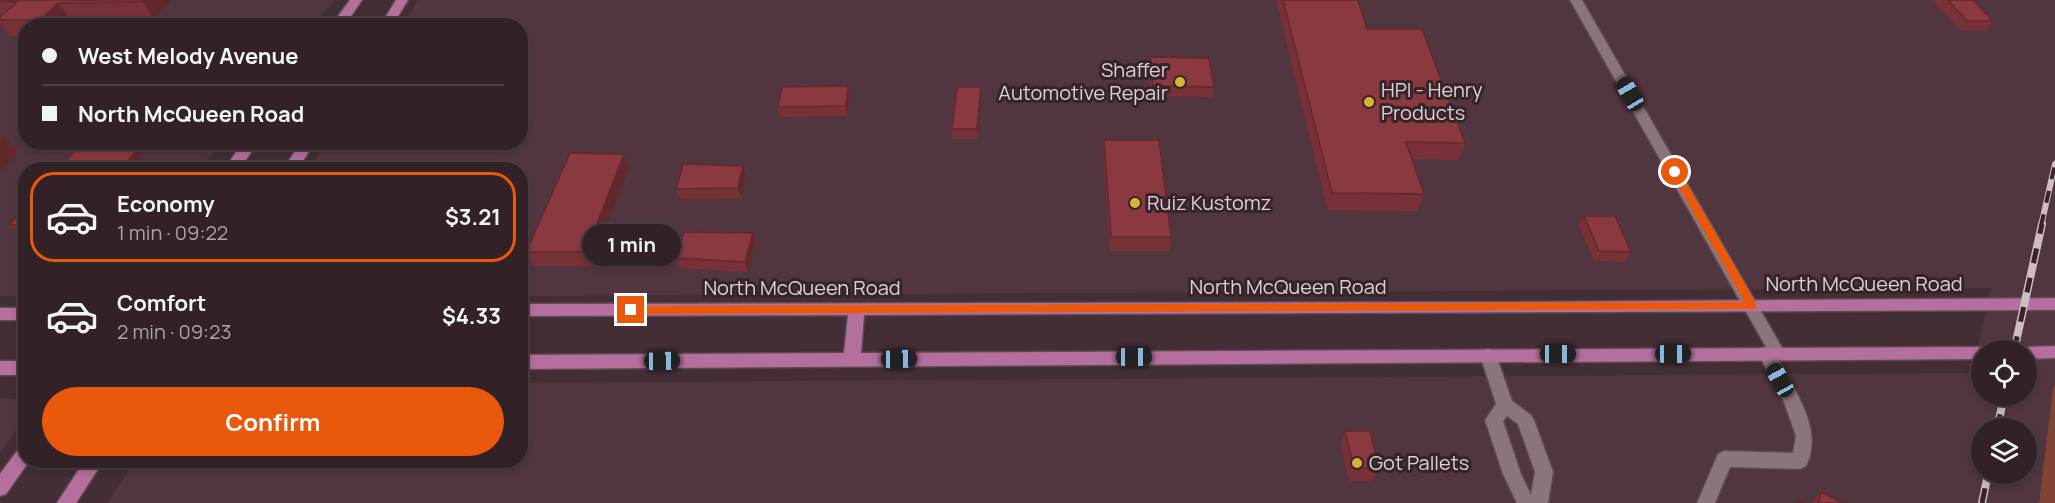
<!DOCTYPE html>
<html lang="en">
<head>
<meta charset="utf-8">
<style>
	body { margin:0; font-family:Manrope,sans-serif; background:#3d2f33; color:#f1f3f6; height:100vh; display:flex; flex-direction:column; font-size:22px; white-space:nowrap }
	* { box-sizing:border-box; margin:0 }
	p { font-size:20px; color:#a8a4a7 }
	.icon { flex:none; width:33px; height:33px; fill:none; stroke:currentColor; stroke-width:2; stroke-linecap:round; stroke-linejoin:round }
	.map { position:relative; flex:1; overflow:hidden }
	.sheet { position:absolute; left:18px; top:162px; width:510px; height:306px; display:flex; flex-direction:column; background:#322227; border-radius:24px; box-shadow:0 3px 9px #0003,0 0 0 2px #4d3f44 }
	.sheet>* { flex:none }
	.top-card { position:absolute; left:18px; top:18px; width:510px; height:132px; border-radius:24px; box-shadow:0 3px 9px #0003,0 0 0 2px #4d3f44; display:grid; align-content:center; height:132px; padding:0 24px; background:#322227 }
	.tools { position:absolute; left:1971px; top:340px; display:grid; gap:12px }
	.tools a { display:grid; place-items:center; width:66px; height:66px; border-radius:50%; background:#322227; box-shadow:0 3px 9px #0003,0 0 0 2px #4d3f44; font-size:30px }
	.end { position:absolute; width:27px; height:27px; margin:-14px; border:8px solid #ea580c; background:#fff; box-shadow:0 0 0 3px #fff }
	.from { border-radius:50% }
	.bubble { position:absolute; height:42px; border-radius:21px; background:#322227; box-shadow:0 3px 9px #0003,0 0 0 2px #4d3f44; font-size:20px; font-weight:700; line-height:42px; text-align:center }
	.car { position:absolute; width:18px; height:36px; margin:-18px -9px; border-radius:8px; box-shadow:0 0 4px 2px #0007; background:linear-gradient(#222 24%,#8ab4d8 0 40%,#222 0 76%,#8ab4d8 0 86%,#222 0) }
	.top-card b { display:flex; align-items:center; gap:21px; height:57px; font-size:22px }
	.top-card b+b { border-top:2px solid #4d3f44 }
	.top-card i { width:15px; height:15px; background:#f1f3f6 }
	ul { padding:10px 0 0; list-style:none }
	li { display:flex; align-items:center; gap:18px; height:90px; margin:0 12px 9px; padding:0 12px; border:3px solid transparent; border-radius:24px }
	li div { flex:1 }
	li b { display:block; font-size:22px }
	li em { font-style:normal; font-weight:700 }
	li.current { border-color:#ea580c }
	li>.icon { width:54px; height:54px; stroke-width:1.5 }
	.button { display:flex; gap:12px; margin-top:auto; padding:12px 24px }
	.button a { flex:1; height:69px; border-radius:36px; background:#ea580c; color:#fff; font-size:24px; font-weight:700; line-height:69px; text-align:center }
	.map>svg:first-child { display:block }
</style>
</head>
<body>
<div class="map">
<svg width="2055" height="503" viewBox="0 0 2055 503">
	<rect width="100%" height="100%" fill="#422e34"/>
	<!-- built -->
	<g fill="#51363f" fill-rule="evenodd">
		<path d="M 0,0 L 334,0 L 313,25 L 26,26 L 26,142 L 220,143 L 200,169 L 26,170 L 25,296 L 0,296 Z"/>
		<path d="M 418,0 L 2055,0 L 2055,385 L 2039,503 L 107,503 L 135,461 L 520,460 L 521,383 L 1972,373 L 1991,288 L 521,296 L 520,170 L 309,169 L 326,143 L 520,142 L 520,26 L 402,25 ZM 1982,351 L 2026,351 L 2026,396 L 1982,396 ZM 1982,429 L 2026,429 L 2026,474 L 1982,474 Z"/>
		<path d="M 0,398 L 17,399 L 26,407 L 23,421 L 0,453 Z"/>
	</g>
	<!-- green -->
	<path fill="#7f4433" d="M 2055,385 L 2055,503 L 2039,503 L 2053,388 Z"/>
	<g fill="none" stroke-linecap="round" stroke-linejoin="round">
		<defs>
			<g id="minor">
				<path d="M 1570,0 L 1582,0 L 1785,353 L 1783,358 L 1778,359 C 1795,391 1824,430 1806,466 L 1800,469 L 1730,467 L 1715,503 L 1697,503 L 1718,454 L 1724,451 L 1793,453 L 1796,436 L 1784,402 L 1758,353 L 1760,348 L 1766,347 Z"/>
				<path d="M 1488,349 L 1494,350 L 1496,355 L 1512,401 L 1531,415 L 1534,420 L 1553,472 L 1548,503 L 1517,503 L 1503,474 L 1485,420 L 1496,404 L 1480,355 L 1482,350 ZM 1507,416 L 1518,424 L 1535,472 L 1531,495 L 1521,474 L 1503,421 Z"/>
			</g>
			<g id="major">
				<path d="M 350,0 L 362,0 L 344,26 L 331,26 Z"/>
				<path d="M 396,0 L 408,0 L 392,26 L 380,26 Z"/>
				<path d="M 243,142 L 258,142 L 239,170 L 224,170 Z"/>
				<path d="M 301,142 L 315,142 L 297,170 L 283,170 Z"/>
				<path d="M 2055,298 L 2055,310 L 864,315 L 861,353 L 1982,347 L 1989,351 L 1982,351 L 1982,359 L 520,369 L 520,355 L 844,353 L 848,315 L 520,316 L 520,304 L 1531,302 Z"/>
				<rect x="0" y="308" width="26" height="12"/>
				<path d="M 2055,346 L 2055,358 L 2026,359 L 2026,351 L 2019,351 L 2026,347 Z"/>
				<rect x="0" y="361" width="26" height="14"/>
				<path d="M 26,445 L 26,460 L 30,460 L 6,494 L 0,496 L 0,474 L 20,447 Z"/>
				<path d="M 85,460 L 104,460 L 76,503 L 57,503 Z"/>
			</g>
		</defs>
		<!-- minor casing -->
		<use href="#minor" stroke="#5b4a50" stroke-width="3"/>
		<!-- major casing -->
		<use href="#major" stroke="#5b4a50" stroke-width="3"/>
		<!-- minor -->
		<use href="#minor" fill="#8b747b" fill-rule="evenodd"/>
		<!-- major -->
		<use href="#major" fill="#b46f9d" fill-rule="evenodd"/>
		<defs>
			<path id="rail-far1" d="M 2041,226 L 2055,164"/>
			<g id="rail">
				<path d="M 2014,351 L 2042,224"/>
				<path d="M 1997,429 L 2004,396"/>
				<path d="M 1982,503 L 1988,474"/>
			</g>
		</defs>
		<!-- rail-far1 casing -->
		<use href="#rail-far1" stroke="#ccbec3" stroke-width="6"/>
		<!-- rail casing -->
		<use href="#rail" stroke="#ccbec3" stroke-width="8"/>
		<!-- rail-far1 -->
		<use href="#rail-far1" stroke="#37242a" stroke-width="4" stroke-dasharray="12" stroke-linecap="butt"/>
		<!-- rail -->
		<use href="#rail" stroke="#37242a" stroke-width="5" stroke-dasharray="15" stroke-linecap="butt"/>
	</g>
	<!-- wall -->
	<g fill="#783137">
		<path d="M 0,0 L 172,0 L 154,19 L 71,20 L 65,26 L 26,26 L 26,36 L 11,36 L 0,23 Z"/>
		<path d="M 1278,0 L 1358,0 L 1367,29 L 1465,143 L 1459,160 L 1412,159 L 1424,194 L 1418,211 L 1328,210 L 1277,4 Z"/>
		<path d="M 1932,0 L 1973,0 L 1993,21 L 1986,31 L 1960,30 Z"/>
		<path d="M 1150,57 L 1214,87 L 1212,97 L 1152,96 L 1149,67 Z"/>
		<path d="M 848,86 L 850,97 L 847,116 L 780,117 L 778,107 Z"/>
		<path d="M 981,87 L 981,97 L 977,139 L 952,139 L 952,129 Z"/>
		<path d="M 1104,140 L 1171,237 L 1169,251 L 1110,251 L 1103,154 Z"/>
		<path d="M 743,166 L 746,176 L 741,198 L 680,199 L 676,189 Z"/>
		<path d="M 629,168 L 592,266 L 533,266 L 526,252 Z"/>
		<path d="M 26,206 L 26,231 L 14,230 L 9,225 Z"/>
		<path d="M 1584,216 L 1631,252 L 1625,262 L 1594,261 L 1579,226 Z"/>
		<path d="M 753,233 L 756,243 L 748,272 L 679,268 L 676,258 Z"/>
		<path d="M 1345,431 L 1379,468 L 1373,481 L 1349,481 L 1341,445 Z"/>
		<path d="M 1821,492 L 1843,503 L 1811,503 Z"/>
	</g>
	<!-- shaded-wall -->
	<g fill="#61282d">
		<path d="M 145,0 L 172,0 L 154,19 L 143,2 Z"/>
		<path d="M 58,3 L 71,20 L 65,26 L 44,26 L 40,20 Z"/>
		<path d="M 848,86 L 850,97 L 847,116 L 846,106 Z"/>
		<path d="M 981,87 L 981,97 L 977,139 L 977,129 Z"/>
		<path d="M 4,137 L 17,151 L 14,154 L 16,156 L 0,172 L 0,142 Z"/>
		<path d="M 143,142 L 151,142 L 129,170 L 121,170 Z"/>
		<path d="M 624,154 L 629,168 L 592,266 L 586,252 Z"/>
		<path d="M 743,166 L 746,176 L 741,198 L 738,188 Z"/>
		<path d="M 753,233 L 756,243 L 748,272 L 745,262 Z"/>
	</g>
	<!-- building -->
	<g fill="#8b3940" stroke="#61282d" stroke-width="1.5">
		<path d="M 0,0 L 145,0 L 143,2 L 58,3 L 40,20 L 0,20 L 0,17 L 17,2 L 0,1 Z"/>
		<path d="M 1283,0 L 1358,0 L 1367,29 L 1422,29 L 1465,143 L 1406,142 L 1424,194 L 1332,193 Z"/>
		<path d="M 1948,0 L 1973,0 L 1993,21 L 1967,21 Z"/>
		<path d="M 1150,57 L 1209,58 L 1214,87 L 1153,86 Z"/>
		<path d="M 848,86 L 846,106 L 778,107 L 782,87 Z"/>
		<path d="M 957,87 L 981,87 L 977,129 L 952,129 Z"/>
		<path d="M 0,137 L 4,137 L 0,142 Z"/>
		<path d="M 1104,140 L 1159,140 L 1171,237 L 1111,237 Z"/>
		<path d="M 82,142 L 143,142 L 121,170 L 58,170 Z"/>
		<path d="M 570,153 L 624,154 L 586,252 L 526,252 Z"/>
		<path d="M 683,164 L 743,166 L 738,188 L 676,189 Z"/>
		<path d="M 451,165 L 507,166 L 505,170 L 449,170 Z"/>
		<path d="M 26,206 L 26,225 L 9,225 Z"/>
		<path d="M 1584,216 L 1615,216 L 1631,252 L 1599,251 Z"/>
		<path d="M 684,232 L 753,233 L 745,262 L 676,258 Z"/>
		<path d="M 1345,431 L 1370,431 L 1379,468 L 1354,468 Z"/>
		<path d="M 1821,492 L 1843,503 L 1818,503 Z"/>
		<path d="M 1798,500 L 1805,503 L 1797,503 Z"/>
	</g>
	<!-- route -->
	<path fill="#ea580c" d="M 1675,169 L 1680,172 L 1756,303 L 1756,309 L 631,314 L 626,310 L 631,306 L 1745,302 L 1670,172 Z"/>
	<!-- markers -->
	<g fill="#d6b534" stroke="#37242a" stroke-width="2">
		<circle cx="1180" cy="82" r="6"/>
		<circle cx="1369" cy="102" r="6"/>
		<circle cx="1135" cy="203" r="6"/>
		<circle cx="1357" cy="463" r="6"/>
	</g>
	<g text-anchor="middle" stroke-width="6" stroke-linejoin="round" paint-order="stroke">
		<!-- poi labels -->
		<g font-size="20" fill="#ddd0d4" stroke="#37242a" text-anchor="start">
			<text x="1168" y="77" text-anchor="end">Shaffer<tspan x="1168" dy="23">Automotive Repair</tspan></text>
			<text x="1381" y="97">HPI - Henry<tspan x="1381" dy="23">Products</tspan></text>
			<text x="1147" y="210">Ruiz Kustomz</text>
			<text x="1369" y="470">Got Pallets</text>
		</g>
		<!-- street labels -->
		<g font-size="20" fill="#ddd0d4" stroke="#37242a">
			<text x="1864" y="291">North McQueen Road</text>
			<text x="1288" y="294">North McQueen Road</text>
			<text x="802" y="295">North McQueen Road</text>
		</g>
	</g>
</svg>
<div class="tools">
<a><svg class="icon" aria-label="locate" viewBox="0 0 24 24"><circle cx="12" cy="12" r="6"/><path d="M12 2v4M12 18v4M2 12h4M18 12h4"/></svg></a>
<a><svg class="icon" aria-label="layers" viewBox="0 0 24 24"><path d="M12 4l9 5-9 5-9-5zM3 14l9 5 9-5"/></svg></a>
</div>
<i class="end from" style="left:1675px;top:172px"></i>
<i class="end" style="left:631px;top:310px"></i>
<div class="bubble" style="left:582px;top:224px;width:99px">1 min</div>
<i class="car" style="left:1630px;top:94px;rotate:330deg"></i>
<i class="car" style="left:1558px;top:354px;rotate:90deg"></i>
<i class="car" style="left:1673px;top:354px;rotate:90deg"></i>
<i class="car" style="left:1134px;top:357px;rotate:90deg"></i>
<i class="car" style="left:899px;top:359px;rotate:89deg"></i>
<i class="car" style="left:662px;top:361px;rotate:89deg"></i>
<i class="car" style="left:1780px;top:380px;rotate:331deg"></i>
<div class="top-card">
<b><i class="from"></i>West Melody Avenue</b>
<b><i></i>North McQueen Road</b>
</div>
<section class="sheet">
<ul>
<li class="current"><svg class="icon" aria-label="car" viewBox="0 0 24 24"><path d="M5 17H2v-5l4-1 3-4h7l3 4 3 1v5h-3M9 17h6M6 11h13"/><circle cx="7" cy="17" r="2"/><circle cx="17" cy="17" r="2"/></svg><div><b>Economy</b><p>1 min · 09:22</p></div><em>$3.21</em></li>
<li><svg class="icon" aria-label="car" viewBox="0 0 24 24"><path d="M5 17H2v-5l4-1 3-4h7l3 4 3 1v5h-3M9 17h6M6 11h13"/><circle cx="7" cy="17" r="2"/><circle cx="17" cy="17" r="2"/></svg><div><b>Comfort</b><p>2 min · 09:23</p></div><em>$4.33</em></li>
</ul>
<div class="button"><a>Confirm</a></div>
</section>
</div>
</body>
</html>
